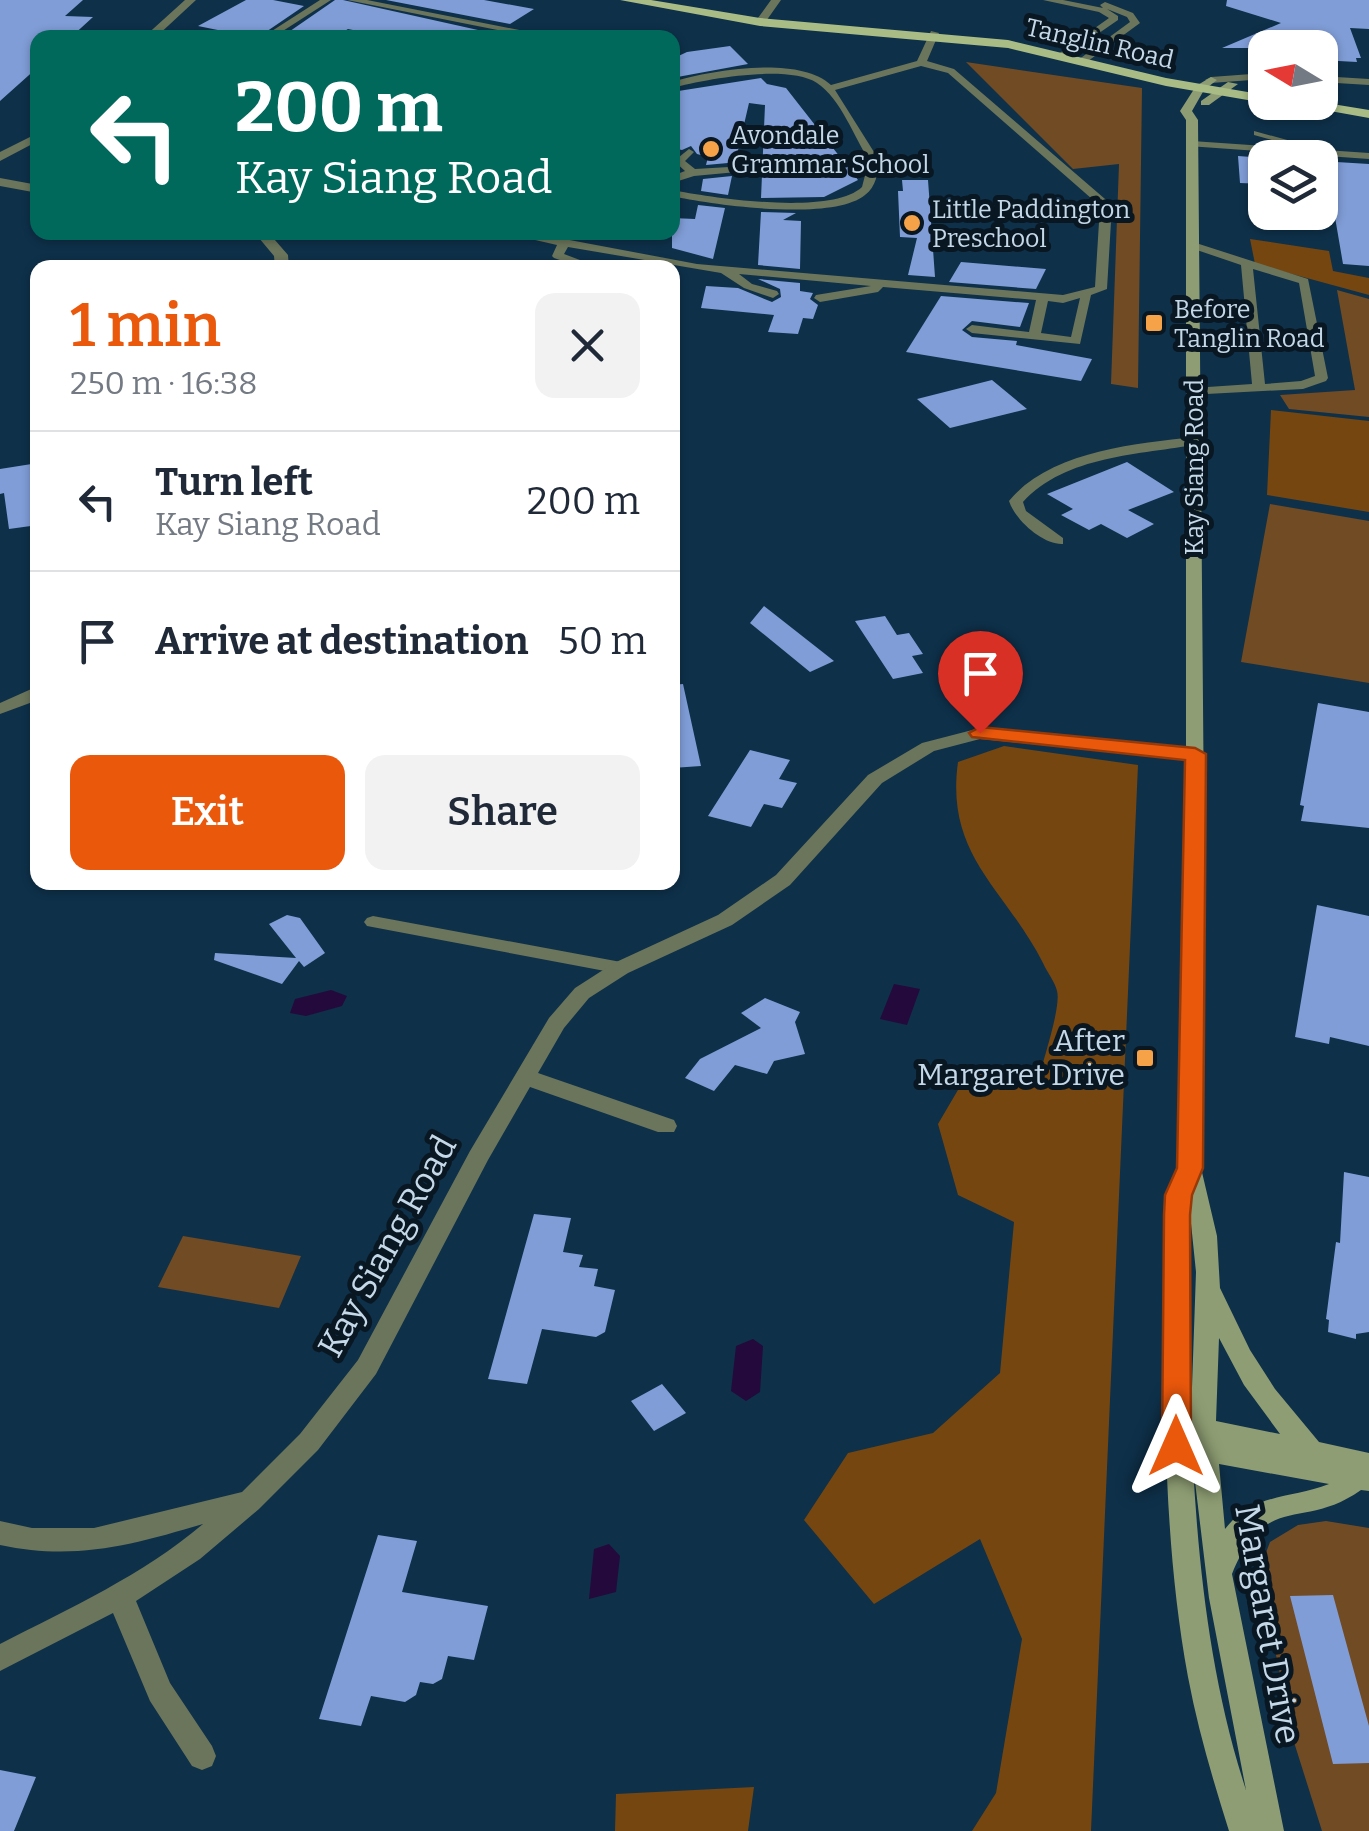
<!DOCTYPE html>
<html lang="en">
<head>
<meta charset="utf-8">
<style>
  :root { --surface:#fff; --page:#f2f2f3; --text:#1f2937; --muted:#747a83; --line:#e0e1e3; --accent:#ea580c }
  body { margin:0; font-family:Bitter,serif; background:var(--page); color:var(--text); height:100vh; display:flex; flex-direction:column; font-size:38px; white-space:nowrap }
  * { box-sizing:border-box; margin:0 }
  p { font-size:32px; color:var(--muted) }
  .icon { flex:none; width:55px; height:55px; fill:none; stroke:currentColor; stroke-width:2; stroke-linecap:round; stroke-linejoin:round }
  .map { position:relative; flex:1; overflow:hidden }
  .side { position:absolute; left:30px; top:260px; width:650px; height:630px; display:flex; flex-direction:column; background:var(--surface); border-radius:20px; box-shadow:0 2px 8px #0004 }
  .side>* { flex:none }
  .guide { position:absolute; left:30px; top:30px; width:650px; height:210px; border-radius:20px; box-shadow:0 2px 8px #0004; background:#00695c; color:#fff; overflow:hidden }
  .needle { width:65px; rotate:280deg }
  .tools { position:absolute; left:1248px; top:30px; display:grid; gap:20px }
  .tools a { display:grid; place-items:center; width:90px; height:90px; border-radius:20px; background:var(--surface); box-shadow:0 2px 8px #0004; font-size:50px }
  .pin { position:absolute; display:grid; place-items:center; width:85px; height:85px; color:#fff; margin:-102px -42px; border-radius:50% 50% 50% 0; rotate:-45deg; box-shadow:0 0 10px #0007 }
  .pin .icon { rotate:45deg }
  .me { position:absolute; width:110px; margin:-55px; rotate:0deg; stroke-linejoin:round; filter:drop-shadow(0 0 8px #0008) }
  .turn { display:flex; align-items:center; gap:35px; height:210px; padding:0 40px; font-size:45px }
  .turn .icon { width:130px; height:130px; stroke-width:2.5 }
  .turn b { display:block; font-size:70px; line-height:85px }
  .round { display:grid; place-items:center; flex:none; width:105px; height:105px; border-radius:20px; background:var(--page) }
  .summary { display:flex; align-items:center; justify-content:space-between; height:170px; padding:0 40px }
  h1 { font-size:60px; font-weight:600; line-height:75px; color:var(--accent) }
  .action { display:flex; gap:20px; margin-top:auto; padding:20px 40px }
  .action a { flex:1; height:115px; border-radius:20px; background:var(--accent); color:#fff; font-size:40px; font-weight:600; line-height:115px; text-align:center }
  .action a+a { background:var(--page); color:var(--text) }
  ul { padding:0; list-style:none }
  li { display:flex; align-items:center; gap:30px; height:140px; padding:0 40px; border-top:2px solid var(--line) }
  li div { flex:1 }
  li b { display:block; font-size:38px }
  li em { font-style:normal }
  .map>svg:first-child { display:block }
</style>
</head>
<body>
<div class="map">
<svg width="1369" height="1831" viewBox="0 0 1369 1831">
  <rect width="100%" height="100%" fill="#0e3049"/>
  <!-- green -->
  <path fill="#714b23" d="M966,62L1142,88L1138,388L1111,384L1119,164L1073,169Z
    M1337,290L1369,299V417L1289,409L1280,395L1355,390Z
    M1270,504L1369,521V683L1241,662Z
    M183,1236L301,1256L279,1308L158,1287Z
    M1326,1521L1369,1528V1831H1322L1293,1739L1259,1571L1270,1542L1298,1525Z"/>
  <!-- forest -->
  <path fill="#75460f" d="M1250,239L1329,251L1333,271L1369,278V295L1255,264Z
    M1271,410L1369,421V512L1267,495Z
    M1004,746L1138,765L1091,1831H972L996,1793L1022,1639L980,1539L874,1604L804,1520L848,1453L933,1433L1000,1373L1014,1222L958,1195L938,1124L972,1066L1042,1067C1046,1051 1061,1005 1057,991C1055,982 1047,972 1043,963C1005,888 945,856 958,762Z
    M754,1787L748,1831H615L616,1794Z"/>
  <!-- water -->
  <path fill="#24093c" d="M894,984L920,989L907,1025L880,1019Z
    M331,990L347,996L342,1006L306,1016L290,1013L295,999Z
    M753,1339L763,1346L760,1392L746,1401L731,1391L736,1346Z
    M609,1544L620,1556L616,1592L589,1599L594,1549Z"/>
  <!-- building -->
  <path fill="#809dd7" d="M0,0H83L65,16L93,17L70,38H38V67L0,101Z
    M246,0H273L304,6L257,38L198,26Z
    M335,0H343L496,34L491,38H392L348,29L333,38H280Z
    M386,0H484L534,9L510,24Z
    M1227,0H1369V29L1350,28L1361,58H1356L1357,62L1320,60V48H1222L1281,23L1226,6Z
    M730,46L748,64L672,78V59L687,52Z
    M761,78L767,84L786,88L858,180L824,197L761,198L765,105L749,103L736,159L728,163L706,165L708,157L697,154L691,146L682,150L672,148V92Z
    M1238,156L1265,158V184L1240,183Z
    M1320,161L1369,164V266L1343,264L1330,188H1320Z
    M732,176L728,195L701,191L703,179Z
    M902,180H928L935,277L908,275L917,238L900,237L898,191H903Z
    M698,205L725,208L713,259L672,248V218L695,219Z
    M761,212L796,213L783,220L801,221L800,269L758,265Z
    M961,262L1046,269L1036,289L949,282Z
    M758,279L800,283V291L813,293L810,299L818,305L813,319L803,318L798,334L768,332L774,315L701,308L706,286L738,288L772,302L781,297L780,289Z
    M941,296L1029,303L1020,327L972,321L962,330L972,337L1017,341L1016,345L1092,359L1081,381L906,352Z
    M992,380L1027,409L950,428L917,399Z
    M1127,462L1174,492L1128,510L1154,524L1127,538L1101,524L1089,530L1061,515L1073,509L1047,494Z
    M38,463V525L9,529L4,493L0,494V469Z
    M764,606L834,661L810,672L750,623Z
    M885,616L897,635L909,633L923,654L912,656L923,673L893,679L855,621Z
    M683,684L701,766L672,768V685Z
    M1318,703L1369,712V828L1301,821L1304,806L1300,805Z
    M750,750L790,760L779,779L797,783L782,808L764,804L751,827L708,816Z
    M1317,905L1369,916V1046L1330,1037L1329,1044L1295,1037Z
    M287,915L300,918L325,953L304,967L299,961L282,984L214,960L215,953L296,958L269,924Z
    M765,998L800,1012L795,1022L805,1054L774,1061L767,1074L735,1065L714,1091L685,1078L700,1059L761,1028L741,1013Z
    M1344,1172L1369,1177V1332L1356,1334V1339L1328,1332L1329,1320L1326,1319L1336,1242L1340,1243Z
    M534,1214L571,1218L563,1252L583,1255L579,1267L598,1269L594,1286L615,1290L605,1332L596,1337L542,1329L527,1384L488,1379Z
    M662,1384L686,1413L654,1431L631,1401Z
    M378,1535L417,1541L402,1592L488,1606L474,1660L448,1656L442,1679L433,1684L420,1682L416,1695L405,1702L371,1696L361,1726L319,1719Z
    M1333,1595L1369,1726V1763L1333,1764L1290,1596Z
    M0,1770L36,1777L14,1831H0Z"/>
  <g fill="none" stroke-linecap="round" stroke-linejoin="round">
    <!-- lane -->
    <path fill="#6b755b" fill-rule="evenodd" d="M320,0H331L272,38H261Z
      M347,0H367L560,38H538Z
      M1043,0H1063L1103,8L1100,5L1105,2L1133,13L1140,23L1084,64H1078V60L1130,22L1127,17L1107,9L1118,16V20L1060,60L1055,57L1057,55L1109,18L1099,12Z
      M931,31L939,33L927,61L954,69L1112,205L1107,289L1091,295L1080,344L972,333L966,329L972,325L1029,332L1036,300L883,287L878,292L820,302L814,298L816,295L871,286L739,274L752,284L777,291L779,294L773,298L744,288L721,273L568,247L564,254L601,268H583L554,258L552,256L557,245L505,233L527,232L697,264L1063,295L1095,287L1100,206L948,73L921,66L835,90L879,160C878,173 876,187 865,195C832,222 713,205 672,196V190C713,198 831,216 862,187L869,160C854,137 841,99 817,83C788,64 705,79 672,88V82C711,70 799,55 831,85L917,61ZM1080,298L1071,337L1041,333L1048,301L1063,303Z
      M1254,131L1302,144L1297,147L1254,135Z
      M1192,141L1369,153V159L1188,146V142Z
      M689,149L694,152L685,161L695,169L729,167L736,162L741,165L737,172L694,176L672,183V176L685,171L674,161Z
      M1188,243H1196L1308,279L1328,378L1326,381L1303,389L1188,395L1187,392L1193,388L1252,384L1241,265L1188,247ZM1253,269L1299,283L1315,376L1301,381L1265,384Z
      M1194,437L1199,438V444C1140,455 1066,455 1023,502L1026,511L1063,538V544C1043,545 1015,520 1009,501C1050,451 1134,444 1194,437Z
      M373,916L621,962L630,968L621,974L367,926L364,922L367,918Z"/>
    <!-- street -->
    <path fill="#6b755b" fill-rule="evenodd" d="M185,0H196L155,38H143Z
      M771,0H781L764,24H756L755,22Z
      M1265,73V79L1211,83L1205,80L1211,77Z
      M1320,76L1369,79V85L1320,82Z
      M38,133V141L0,161V152Z
      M0,178L38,185V193L0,186Z
      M254,232H268L288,255L289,268H275L274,256Z
      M38,686V700L0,714V703Z
      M980,728L1195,748L1204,754L1195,760L980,739L934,751L882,783L790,885L732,925L628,973L589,998L564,1028L538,1073L674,1120L677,1126L674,1132H658L530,1087L488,1160L376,1374L318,1450L259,1509L200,1559L136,1601L170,1683L212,1746L216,1756L212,1766L202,1770L192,1766L150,1701L113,1613L0,1671V1644C70,1608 143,1575 203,1524C132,1545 75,1561 0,1545V1521L32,1528H94L242,1492L300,1434L358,1360L470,1151L549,1018L575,988L614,963L718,915L776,875L868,775L922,743Z"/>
    <!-- secondary -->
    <path fill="#8e9d73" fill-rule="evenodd" d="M1211,77L1217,80L1204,90L1192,111L1198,120L1204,819L1201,1168L1217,1236L1220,1288L1250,1350L1275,1389L1319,1442L1369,1453V1491L1361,1490C1302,1532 1266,1490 1232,1574L1284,1831H1229C1213,1780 1198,1730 1188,1677C1160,1525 1165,1369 1165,1215L1167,1195L1179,1168L1186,819V120L1180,111L1196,86ZM1189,1204L1196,1272L1191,1416ZM1219,1338L1244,1385L1280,1434L1216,1421ZM1219,1464L1329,1484C1290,1499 1253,1493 1225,1529ZM1193,1465L1209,1598L1246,1790C1212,1685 1199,1576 1193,1465Z
      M1228,82L1238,84L1209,105H1201V101Z"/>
    <!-- primary -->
    <path fill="#a9bc85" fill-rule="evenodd" d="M620,0H651L760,18L1008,40L1166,78L1265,95V102H1268L1265,103L1166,86L1008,48L760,26Z
      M1280,102H1320L1369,110V118Z"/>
  </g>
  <!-- route -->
  <path fill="#ea580c" stroke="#983908" stroke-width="2.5" d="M980,727L1195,748L1206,754L1203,1168L1192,1195L1190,1215L1191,1446L1187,1455L1176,1459L1166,1455L1162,1446L1164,1215L1165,1195L1177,1168L1185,760L972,737L969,733Z"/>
  <!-- markers -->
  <g fill="#f6a248" stroke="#091722" stroke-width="4">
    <circle cx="711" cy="149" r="10"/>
    <circle cx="912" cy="223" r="10"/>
    <rect x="1144" y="313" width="20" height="20" rx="5"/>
    <rect x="1135" y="1048" width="20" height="20" rx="5"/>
  </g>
  <g text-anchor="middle" stroke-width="10" stroke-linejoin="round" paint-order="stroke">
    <!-- far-street labels -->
    <g font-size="25" fill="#c5d8e7" stroke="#091722">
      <text transform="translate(1100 43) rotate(13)" y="9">Tanglin Road</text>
      <text transform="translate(1194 467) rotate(-90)" y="9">Kay Siang Road</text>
    </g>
    <!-- far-poi labels -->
    <g font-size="25" fill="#c5d8e7" stroke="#091722" text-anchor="start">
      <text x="731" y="144">Avondale<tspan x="731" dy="29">Grammar School</tspan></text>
      <text x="932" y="218">Little Paddington<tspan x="932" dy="29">Preschool</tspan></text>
      <text x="1174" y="318">Before<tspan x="1174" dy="29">Tanglin Road</tspan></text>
    </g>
    <!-- poi labels -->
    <g font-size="30" fill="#c5d8e7" stroke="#091722" text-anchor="end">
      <text x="1125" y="1051">After<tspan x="1125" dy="34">Margaret Drive</tspan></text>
    </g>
    <!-- near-street labels -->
    <g font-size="35" fill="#c5d8e7" stroke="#091722">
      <text transform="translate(387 1246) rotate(-61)" y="12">Kay Siang Road</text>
      <text transform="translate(1268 1624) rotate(80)" y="12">Margaret Drive</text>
    </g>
  </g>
</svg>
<div class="tools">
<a><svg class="needle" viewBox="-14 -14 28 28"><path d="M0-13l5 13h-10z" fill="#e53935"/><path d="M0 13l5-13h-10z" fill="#747a83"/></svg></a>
<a><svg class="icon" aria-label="layers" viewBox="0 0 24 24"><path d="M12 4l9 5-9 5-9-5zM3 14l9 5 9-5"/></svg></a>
</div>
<div class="pin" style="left:980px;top:733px;background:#d93025"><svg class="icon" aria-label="arrive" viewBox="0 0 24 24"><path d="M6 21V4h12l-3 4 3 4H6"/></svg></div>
<svg class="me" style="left:1176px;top:1446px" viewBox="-20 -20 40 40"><path d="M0-17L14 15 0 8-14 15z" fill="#ea580c" stroke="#fff" stroke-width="4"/></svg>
<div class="guide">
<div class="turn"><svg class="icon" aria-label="left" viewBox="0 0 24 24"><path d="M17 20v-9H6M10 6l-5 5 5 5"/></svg><div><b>200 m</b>Kay Siang Road</div></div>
</div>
<section class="side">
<div class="summary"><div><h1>1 min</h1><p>250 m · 16:38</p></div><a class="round"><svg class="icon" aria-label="close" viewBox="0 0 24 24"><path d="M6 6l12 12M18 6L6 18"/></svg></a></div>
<ul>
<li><svg class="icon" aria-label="left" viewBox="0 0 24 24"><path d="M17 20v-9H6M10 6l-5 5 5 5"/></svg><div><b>Turn left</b><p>Kay Siang Road</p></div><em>200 m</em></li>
<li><svg class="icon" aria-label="arrive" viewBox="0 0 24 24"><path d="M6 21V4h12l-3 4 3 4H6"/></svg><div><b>Arrive at destination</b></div><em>50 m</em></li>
</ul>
<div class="action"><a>Exit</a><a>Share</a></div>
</section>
</div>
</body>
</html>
